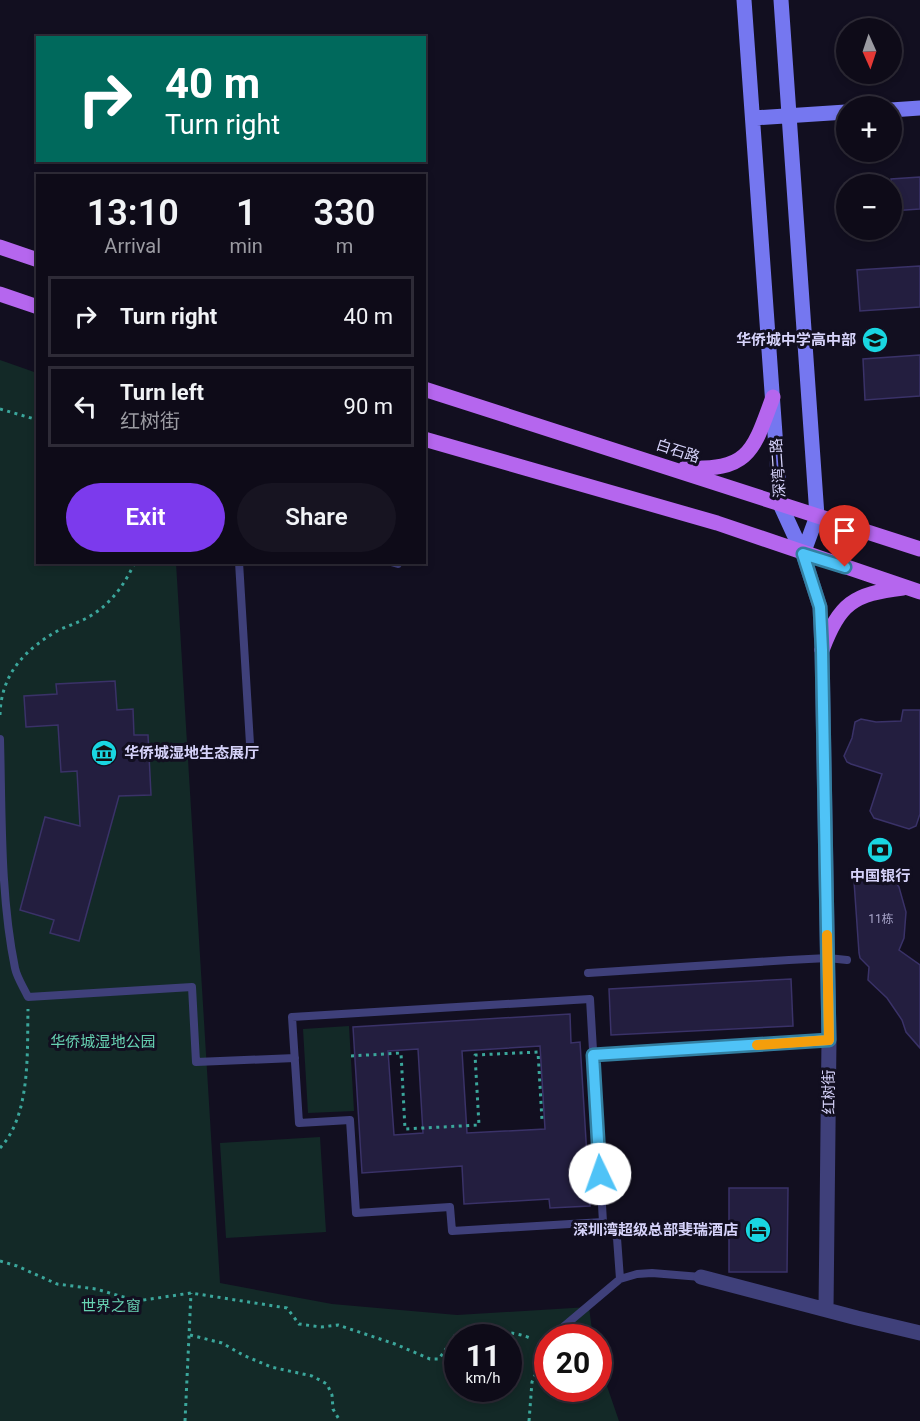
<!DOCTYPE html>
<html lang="en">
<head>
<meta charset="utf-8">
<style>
  :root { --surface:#0e0b18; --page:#171421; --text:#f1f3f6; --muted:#9b9ba2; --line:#2e2b37; --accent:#7c3aed }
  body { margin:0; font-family:Roboto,"Noto Sans SC",sans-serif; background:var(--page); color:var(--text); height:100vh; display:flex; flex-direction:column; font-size:22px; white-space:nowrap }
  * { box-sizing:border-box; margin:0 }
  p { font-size:20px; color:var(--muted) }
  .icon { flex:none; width:33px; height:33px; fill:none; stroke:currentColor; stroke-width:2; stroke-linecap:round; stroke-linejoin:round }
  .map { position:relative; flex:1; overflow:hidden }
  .sheet { position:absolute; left:36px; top:174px; width:390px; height:390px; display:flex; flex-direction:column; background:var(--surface); border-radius:0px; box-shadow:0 3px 9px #0003,0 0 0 2px var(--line) }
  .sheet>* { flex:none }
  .banner { position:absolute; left:36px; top:36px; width:390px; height:126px; border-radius:0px; box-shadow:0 3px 9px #0003,0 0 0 2px var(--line); background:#00695c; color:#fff; overflow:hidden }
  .needle { width:39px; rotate:177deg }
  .buttons { position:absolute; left:836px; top:18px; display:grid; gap:12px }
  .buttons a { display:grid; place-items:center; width:66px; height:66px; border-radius:50%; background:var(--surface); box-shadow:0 3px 9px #0003,0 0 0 2px var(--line); font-size:30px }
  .speed { position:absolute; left:444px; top:1324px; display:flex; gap:12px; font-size:30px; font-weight:700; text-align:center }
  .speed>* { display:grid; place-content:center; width:78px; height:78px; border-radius:50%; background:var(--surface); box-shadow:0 3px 9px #0003,0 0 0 2px var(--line); line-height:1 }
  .speed small { font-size:15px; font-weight:400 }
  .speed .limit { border:9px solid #d22; background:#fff; color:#111 }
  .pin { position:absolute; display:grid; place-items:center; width:51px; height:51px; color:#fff; margin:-62px -26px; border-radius:50% 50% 50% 0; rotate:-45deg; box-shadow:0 0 6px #0007 }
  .pin .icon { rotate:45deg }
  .me { position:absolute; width:66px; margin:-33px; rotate:357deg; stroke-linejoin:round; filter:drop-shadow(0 0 4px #0008) }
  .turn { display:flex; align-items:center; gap:21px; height:126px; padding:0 30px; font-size:27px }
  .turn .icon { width:78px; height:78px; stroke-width:2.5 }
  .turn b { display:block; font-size:42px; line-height:51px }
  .eta { display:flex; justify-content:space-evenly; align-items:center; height:102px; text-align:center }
  .eta b { font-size:36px; font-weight:600; line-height:42px }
  .primary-button { display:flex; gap:12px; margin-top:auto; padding:12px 30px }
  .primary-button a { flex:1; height:69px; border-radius:36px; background:var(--accent); color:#fff; font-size:24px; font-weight:600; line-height:69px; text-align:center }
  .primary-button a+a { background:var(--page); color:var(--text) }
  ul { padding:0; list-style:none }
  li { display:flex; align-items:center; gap:18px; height:81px; margin:0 12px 9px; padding:0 18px; border:3px solid var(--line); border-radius:0px }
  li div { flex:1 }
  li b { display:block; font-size:22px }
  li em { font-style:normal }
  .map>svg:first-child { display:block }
</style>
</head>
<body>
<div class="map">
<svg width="920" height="1421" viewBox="0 0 920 1421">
  <rect width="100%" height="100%" fill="#120f20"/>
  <!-- green -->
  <path fill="#132927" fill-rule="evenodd" d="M0,360L37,373L38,562L176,563L220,1283L332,1304L457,1315L589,1307L593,1338H548V1389H598L599,1363L619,1421H0ZM458,1338H508V1389H458Z
    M349,1026L354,1111L308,1113L303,1029Z
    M320,1137L326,1232L226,1238L220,1143Z"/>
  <!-- building -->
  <path fill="#231e3f" stroke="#3a3268" stroke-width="1.5" fill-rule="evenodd" d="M920,177V209L891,211V179Z
    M920,266V307L860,311L857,270Z
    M920,355V396L865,400L863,359Z
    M115,681L117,710L133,709L134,735H148L151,795L119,796L79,941L50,933L54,920L20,910L45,817L80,826L77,771L61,772L58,725L26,727L24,696L57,694L56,684Z
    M903,710H920V814L916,826L909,829L874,818L870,811L882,774L851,764L847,762L844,756L852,738L855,722L861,719L876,722L901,721Z
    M886,873L892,877L899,887L906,912L904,938L899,950L920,965V1048L906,1032L902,1020L887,998L868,980L869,967L860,958L859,953L854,881L861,875Z
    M791,979L793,1026L611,1035L609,989Z
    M570,1014L571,1043L580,1042L590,1206L550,1208L549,1199L464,1204L462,1166L362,1173L353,1027ZM540,1046L545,1129L467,1133L462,1051ZM418,1049L423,1133L394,1135L388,1051Z
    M729,1188H788L787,1272H729Z"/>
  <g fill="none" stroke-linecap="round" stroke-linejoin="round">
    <!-- path -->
    <path stroke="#3ba69b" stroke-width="3" stroke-dasharray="3 4.5" stroke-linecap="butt" d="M0,409L38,420
      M0,715C1,673 26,648 61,629C73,624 85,620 95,613C113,601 126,582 135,562
      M351,1056L401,1053L405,1129L479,1125L475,1055L538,1052L542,1120
      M0,1148C31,1115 27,1052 28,1009
      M0,1261L17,1266L57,1284L96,1289L137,1301L191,1293L287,1308L299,1324L321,1327L338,1325L395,1344L430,1359H439L456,1334C476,1329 514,1330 532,1339
      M190,1335L222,1343L243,1355L271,1367L312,1376L327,1384L332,1395L333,1409L340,1421
      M185,1421L191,1293
      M529,1421L532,1382L538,1369L540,1356"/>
    <!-- lane -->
    <path stroke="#3f407a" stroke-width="8" d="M239,562L250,744
      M391,562L398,564L399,562
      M0,739C2,813 0,895 15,968C17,978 24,988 28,997L192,987L196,1062L295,1058
      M588,973L789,960L828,958L847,960
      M590,999L603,1222L452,1231L450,1207L356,1213L350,1120L299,1123L292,1017Z
      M593,1055L829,1040
      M603,1222L617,1238L620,1279
      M550,1338L620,1279L637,1274L652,1273L701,1277
      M541,1345L548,1340"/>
    <!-- street -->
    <path stroke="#3f407a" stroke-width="15" d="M803,554L820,607L822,650L829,1040L826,1309
      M701,1277L857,1318L920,1333"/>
    <!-- secondary -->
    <path stroke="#7577f0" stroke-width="15" d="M744,0L780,504L803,554
      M781,0L817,516L803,554
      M891,110L920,108
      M753,118L846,112"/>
    <!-- primary -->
    <path stroke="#b566ee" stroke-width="15" d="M0,247L38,260
      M0,294L38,307
      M424,389L920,549
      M424,439L717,523L920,592
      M685,468C749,471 753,452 773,397
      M822,650C840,603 853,594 903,588"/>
  </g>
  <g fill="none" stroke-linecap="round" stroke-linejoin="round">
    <!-- route casing -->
    <g stroke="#337fa1" stroke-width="15">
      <path id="route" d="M600,1174L593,1055L829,1040L822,650L820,607L803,554L845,567"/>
    </g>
    <!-- route -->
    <use href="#route" stroke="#4fc3f7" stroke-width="10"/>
    <!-- slow -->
    <path stroke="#f59e0b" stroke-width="10" d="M757,1045L829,1040L827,935"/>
  </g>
  <!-- icons -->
  <defs>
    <g id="school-disc" transform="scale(1.35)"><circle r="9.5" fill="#19d6e1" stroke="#120f20"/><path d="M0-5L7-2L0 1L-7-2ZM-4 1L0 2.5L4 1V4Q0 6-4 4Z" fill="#111"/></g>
    <g id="museum-disc" transform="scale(1.35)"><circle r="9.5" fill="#19d6e1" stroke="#120f20"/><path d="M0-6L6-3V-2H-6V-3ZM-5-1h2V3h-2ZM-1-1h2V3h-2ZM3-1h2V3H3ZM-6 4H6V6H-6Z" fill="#111"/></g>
    <g id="bank-disc" transform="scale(1.35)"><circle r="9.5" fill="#19d6e1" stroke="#120f20"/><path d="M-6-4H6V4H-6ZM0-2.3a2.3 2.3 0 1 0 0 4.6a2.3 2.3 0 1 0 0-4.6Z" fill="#111"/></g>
    <g id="hotel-disc" transform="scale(1.35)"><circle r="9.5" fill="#19d6e1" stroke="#120f20"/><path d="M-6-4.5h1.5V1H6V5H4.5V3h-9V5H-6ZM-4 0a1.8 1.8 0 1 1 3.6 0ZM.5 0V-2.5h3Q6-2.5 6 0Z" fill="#111"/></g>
  </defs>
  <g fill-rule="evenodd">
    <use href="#school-disc" x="875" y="340"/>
    <use href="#museum-disc" x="104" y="753"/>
    <use href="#bank-disc" x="880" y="850"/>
    <use href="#hotel-disc" x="758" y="1230"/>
  </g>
  <g text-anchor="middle" stroke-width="6" stroke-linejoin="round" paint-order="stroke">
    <!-- number labels -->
    <g font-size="12" fill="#a9a6cb">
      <text x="881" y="923">11栋</text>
    </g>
    <!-- poi labels -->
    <g font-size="15" font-weight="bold" fill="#d6d3fa" stroke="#120f20" text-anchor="end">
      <text x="856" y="345">华侨城中学高中部</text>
      <text x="124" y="758" text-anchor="start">华侨城湿地生态展厅</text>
      <text x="880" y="881" text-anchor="middle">中国银行</text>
      <text x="738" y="1235">深圳湾超级总部斐瑞酒店</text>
    </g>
    <!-- street labels -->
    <g font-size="15" fill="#d6d3fa" stroke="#120f20">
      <text transform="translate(678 451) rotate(18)" y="5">白石路</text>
      <text transform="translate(778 468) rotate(-94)" y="5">深湾二路</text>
      <text transform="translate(829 1092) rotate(-90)" y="5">红树街</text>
    </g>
    <!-- park labels -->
    <g font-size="15" fill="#67d2b2" stroke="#120f20">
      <text x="103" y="1047">华侨城湿地公园</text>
      <text x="111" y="1311">世界之窗</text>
    </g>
  </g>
</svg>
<div class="buttons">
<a><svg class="needle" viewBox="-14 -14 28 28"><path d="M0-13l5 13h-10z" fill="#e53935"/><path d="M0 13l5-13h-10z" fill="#9b9ba2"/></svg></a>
<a>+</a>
<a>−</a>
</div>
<div class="speed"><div>11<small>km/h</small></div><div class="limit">20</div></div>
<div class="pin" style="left:845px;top:567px;background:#d93025"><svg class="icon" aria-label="arrive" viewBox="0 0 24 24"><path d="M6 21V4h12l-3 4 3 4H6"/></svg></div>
<svg class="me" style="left:600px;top:1174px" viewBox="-20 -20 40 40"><circle r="19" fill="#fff"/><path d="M0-13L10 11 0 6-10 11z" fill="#4fc3f7"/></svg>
<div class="banner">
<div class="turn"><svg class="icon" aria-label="right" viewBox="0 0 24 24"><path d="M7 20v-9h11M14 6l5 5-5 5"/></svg><div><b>40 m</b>Turn right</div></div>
</div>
<section class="sheet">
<div class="eta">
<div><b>13:10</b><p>Arrival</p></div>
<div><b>1</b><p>min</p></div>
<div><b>330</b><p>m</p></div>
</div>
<ul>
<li><svg class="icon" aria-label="right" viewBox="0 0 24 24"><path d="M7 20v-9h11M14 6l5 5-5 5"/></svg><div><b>Turn right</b></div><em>40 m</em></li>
<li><svg class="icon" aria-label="left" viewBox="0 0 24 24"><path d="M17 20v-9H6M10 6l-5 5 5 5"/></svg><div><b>Turn left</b><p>红树街</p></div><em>90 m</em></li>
</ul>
<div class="primary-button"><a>Exit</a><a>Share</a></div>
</section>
</div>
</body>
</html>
